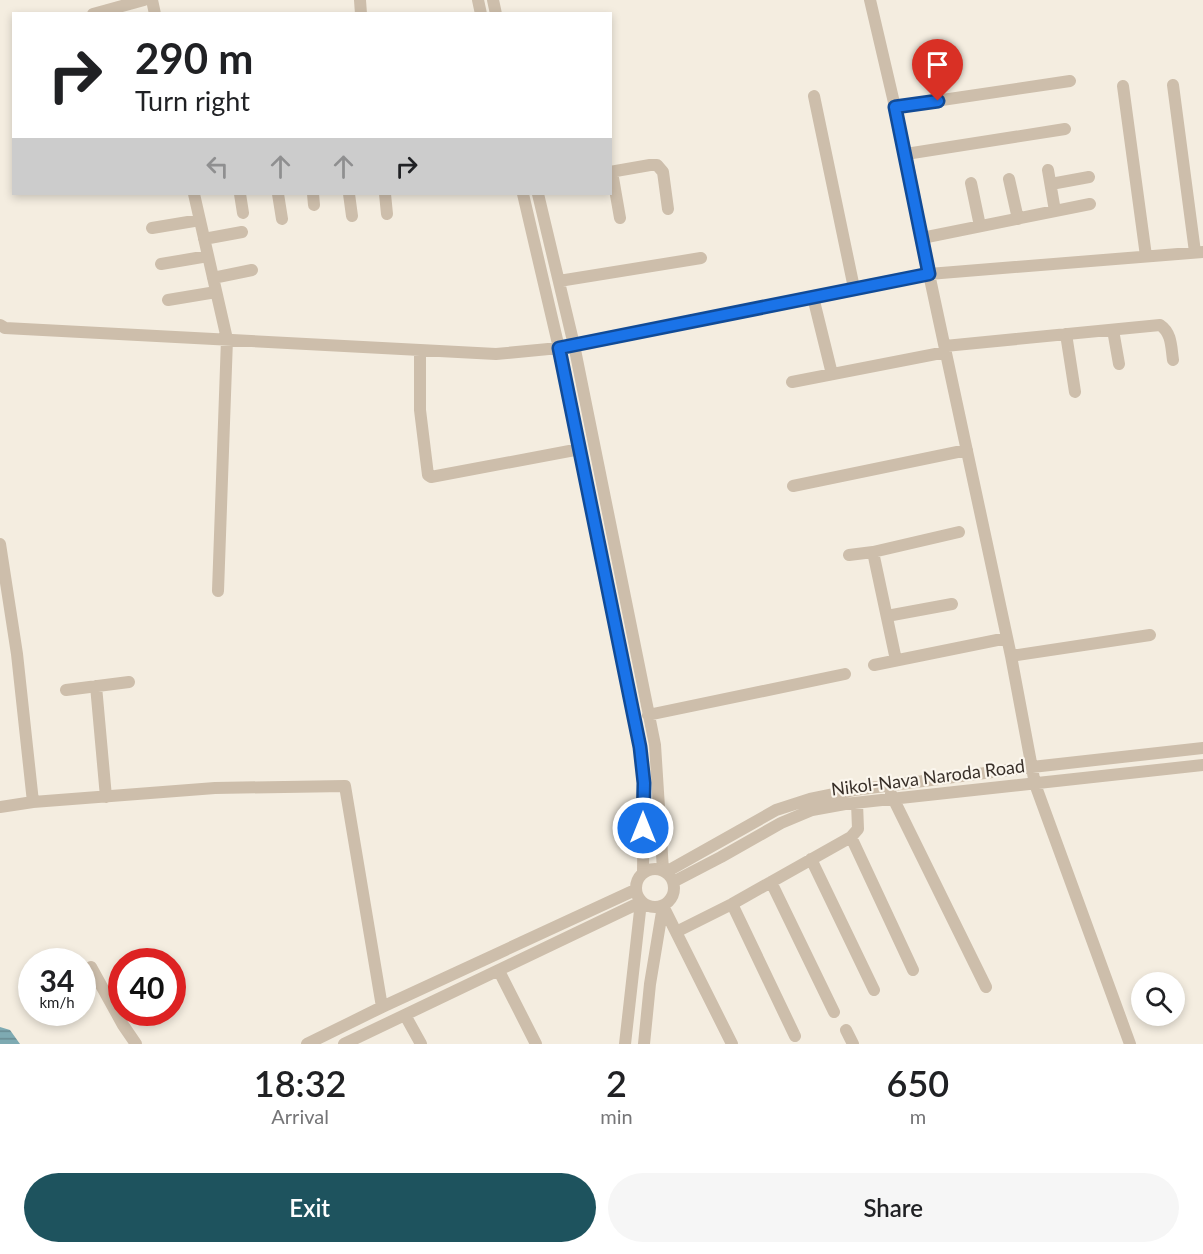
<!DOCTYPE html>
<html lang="en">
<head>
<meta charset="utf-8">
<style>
  :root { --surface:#fff; --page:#f6f6f6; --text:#202124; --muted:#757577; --accent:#1e535e }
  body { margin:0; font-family:Lato,sans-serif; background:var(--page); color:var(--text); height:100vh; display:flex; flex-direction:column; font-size:22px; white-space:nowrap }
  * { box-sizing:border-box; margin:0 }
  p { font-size:20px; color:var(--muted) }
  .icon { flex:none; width:33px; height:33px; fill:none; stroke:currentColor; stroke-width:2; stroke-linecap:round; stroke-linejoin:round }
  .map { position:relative; height:1044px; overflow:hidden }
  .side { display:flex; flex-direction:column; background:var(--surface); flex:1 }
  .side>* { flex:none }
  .top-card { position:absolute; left:12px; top:12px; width:600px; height:183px; border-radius:0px; box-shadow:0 3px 9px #0003; background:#fff; color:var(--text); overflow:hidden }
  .controls { position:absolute; left:1131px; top:972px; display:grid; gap:12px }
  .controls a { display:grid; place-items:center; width:54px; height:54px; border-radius:50%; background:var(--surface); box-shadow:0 3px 9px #0003; font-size:30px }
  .speed { position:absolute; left:18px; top:948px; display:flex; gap:12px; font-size:30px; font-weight:700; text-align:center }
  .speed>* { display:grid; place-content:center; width:78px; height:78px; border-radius:50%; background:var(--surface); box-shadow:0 3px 9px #0003; line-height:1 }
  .speed small { font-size:15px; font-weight:400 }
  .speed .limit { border:9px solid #d22; background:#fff; color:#111 }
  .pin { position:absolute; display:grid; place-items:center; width:51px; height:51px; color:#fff; margin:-62px -26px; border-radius:50% 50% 50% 0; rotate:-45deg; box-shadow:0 0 6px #0007 }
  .pin .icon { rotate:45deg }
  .me { position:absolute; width:66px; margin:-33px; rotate:0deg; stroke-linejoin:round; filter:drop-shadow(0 0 4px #0008) }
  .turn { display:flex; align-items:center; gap:21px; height:126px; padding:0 24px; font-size:27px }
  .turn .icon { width:78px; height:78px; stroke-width:2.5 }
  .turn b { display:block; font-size:42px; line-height:51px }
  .lanes { display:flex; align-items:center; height:57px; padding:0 24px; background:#0003; justify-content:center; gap:30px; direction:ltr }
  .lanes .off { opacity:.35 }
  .eta { display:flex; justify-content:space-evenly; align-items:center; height:102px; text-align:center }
  .eta b { font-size:36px; font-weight:600; line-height:42px }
  .button { display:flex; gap:12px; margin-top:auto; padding:12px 24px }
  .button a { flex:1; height:69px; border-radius:36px; background:var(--accent); color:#fff; font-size:24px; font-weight:600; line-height:69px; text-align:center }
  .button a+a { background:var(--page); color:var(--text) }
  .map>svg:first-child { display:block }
</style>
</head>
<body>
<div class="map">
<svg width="1203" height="1044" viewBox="0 0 1203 1044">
  <defs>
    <pattern id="water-rules" width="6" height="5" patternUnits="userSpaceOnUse" patternTransform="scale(1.5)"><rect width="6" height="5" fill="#7eaab2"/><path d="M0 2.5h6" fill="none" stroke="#688b91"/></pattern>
  </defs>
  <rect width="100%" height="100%" fill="#f4ede0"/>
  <!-- water -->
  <path fill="url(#water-rules)" d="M0,1027L10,1030L20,1044H0Z"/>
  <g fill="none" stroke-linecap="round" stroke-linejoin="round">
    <!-- minor -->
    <path stroke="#cdbeab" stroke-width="12" d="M152,0L155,14
      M360,0L361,14
      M478,0L481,14
      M493,0L496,14
      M870,0L906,154L929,274L1011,656L1035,784L1130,1044
      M93,14L144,0
      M1173,85L1195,252
      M1123,86L1146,256
      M814,96L854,288
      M895,107L1070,81
      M906,154L1065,129
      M1048,170L1055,211
      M610,172L650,165H657L663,172L668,209
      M612,172L620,218
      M1009,179L1018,219
      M971,183L980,226
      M1051,184L1089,177
      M194,194L227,339L218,591
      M240,194L243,213
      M278,194L282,219
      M313,194L314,205
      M349,194L352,216
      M385,194L387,214
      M523,194L559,348L640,747L644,783L643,872
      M538,194L574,345L655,745L663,870
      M152,228L200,220
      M922,238L1090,204
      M204,239L242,232
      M161,264L208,256
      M213,278L252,270
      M559,281L701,258
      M813,297L832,374
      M168,300L216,292
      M0,325L5,328L496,354L559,348L929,274L1203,252
      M1113,330L1119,364
      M1066,334L1075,392
      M945,346L1160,325C1172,333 1171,347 1173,360
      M420,350V410L428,475L431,477L580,449
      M792,382L946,352
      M793,486L967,450
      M0,544L17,654L33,802L0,807
      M873,552L959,532
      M849,555L873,552L896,660
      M887,616L952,604
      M1011,656L1150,635
      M874,665L1007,638
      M96,686L106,797
      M66,690L129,682
      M648,715L845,674
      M891,794L986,987
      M33,802L215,788L345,786L382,1007
      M851,837L858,829L857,803
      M811,859L874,990
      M636 888a19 19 0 1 1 38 0a19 19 0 1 1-38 0Z
      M666,872L776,810L810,799L854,790L1032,767L1203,748
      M673,882L721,857L781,823L812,810L845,804L1203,765
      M771,882L834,1012
      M732,904L795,1036
      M663,906L732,1044
      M676,932L732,904L851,837L913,970
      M91,967L123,1025L136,1044
      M499,971L536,1044
      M405,1015L421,1044
      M846,1030L853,1044
      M307,1044L382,1007L635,890
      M344,1044L641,902
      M625,1044L641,902
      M644,1044L650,984L663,906"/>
  </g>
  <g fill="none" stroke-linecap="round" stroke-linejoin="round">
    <!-- route casing -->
    <g stroke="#114b97" stroke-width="15">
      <path id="route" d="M643,828L644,783L640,747L559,348L929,274L895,107L938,101"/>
    </g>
    <!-- route -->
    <use href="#route" stroke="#1a73e8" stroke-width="10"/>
  </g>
  <g text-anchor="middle" stroke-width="4.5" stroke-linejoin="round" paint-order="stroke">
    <!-- street labels -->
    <g font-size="18" fill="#3a312a" stroke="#fbf6ed">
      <text transform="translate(928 778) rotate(-7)" y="6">Nikol-Nava Naroda Road</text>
    </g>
  </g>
</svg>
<div class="controls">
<a><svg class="icon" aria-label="search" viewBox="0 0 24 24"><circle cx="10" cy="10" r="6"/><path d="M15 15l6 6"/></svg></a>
</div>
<div class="speed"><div>34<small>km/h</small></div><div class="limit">40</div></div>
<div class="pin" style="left:938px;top:101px;background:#d93025"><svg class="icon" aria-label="arrive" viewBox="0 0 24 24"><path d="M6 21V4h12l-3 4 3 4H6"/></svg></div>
<svg class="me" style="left:643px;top:828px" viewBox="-20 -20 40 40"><circle r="17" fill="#1a73e8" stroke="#fff" stroke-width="3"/><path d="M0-11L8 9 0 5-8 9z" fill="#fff"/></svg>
<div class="top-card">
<div class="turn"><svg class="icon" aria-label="right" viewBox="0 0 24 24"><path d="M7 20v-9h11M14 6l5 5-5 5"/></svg><div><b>290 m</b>Turn right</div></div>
<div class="lanes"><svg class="icon off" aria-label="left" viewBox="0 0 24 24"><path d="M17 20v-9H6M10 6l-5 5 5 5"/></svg><svg class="icon off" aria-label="ahead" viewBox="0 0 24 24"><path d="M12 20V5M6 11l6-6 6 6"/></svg><svg class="icon off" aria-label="ahead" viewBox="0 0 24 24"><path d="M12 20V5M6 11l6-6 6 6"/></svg><svg class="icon" aria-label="right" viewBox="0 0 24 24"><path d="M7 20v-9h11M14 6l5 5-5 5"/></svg></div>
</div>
</div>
<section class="side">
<div class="eta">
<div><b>18:32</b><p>Arrival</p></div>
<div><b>2</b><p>min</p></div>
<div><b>650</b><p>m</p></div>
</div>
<div class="button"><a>Exit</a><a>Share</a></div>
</section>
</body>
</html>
